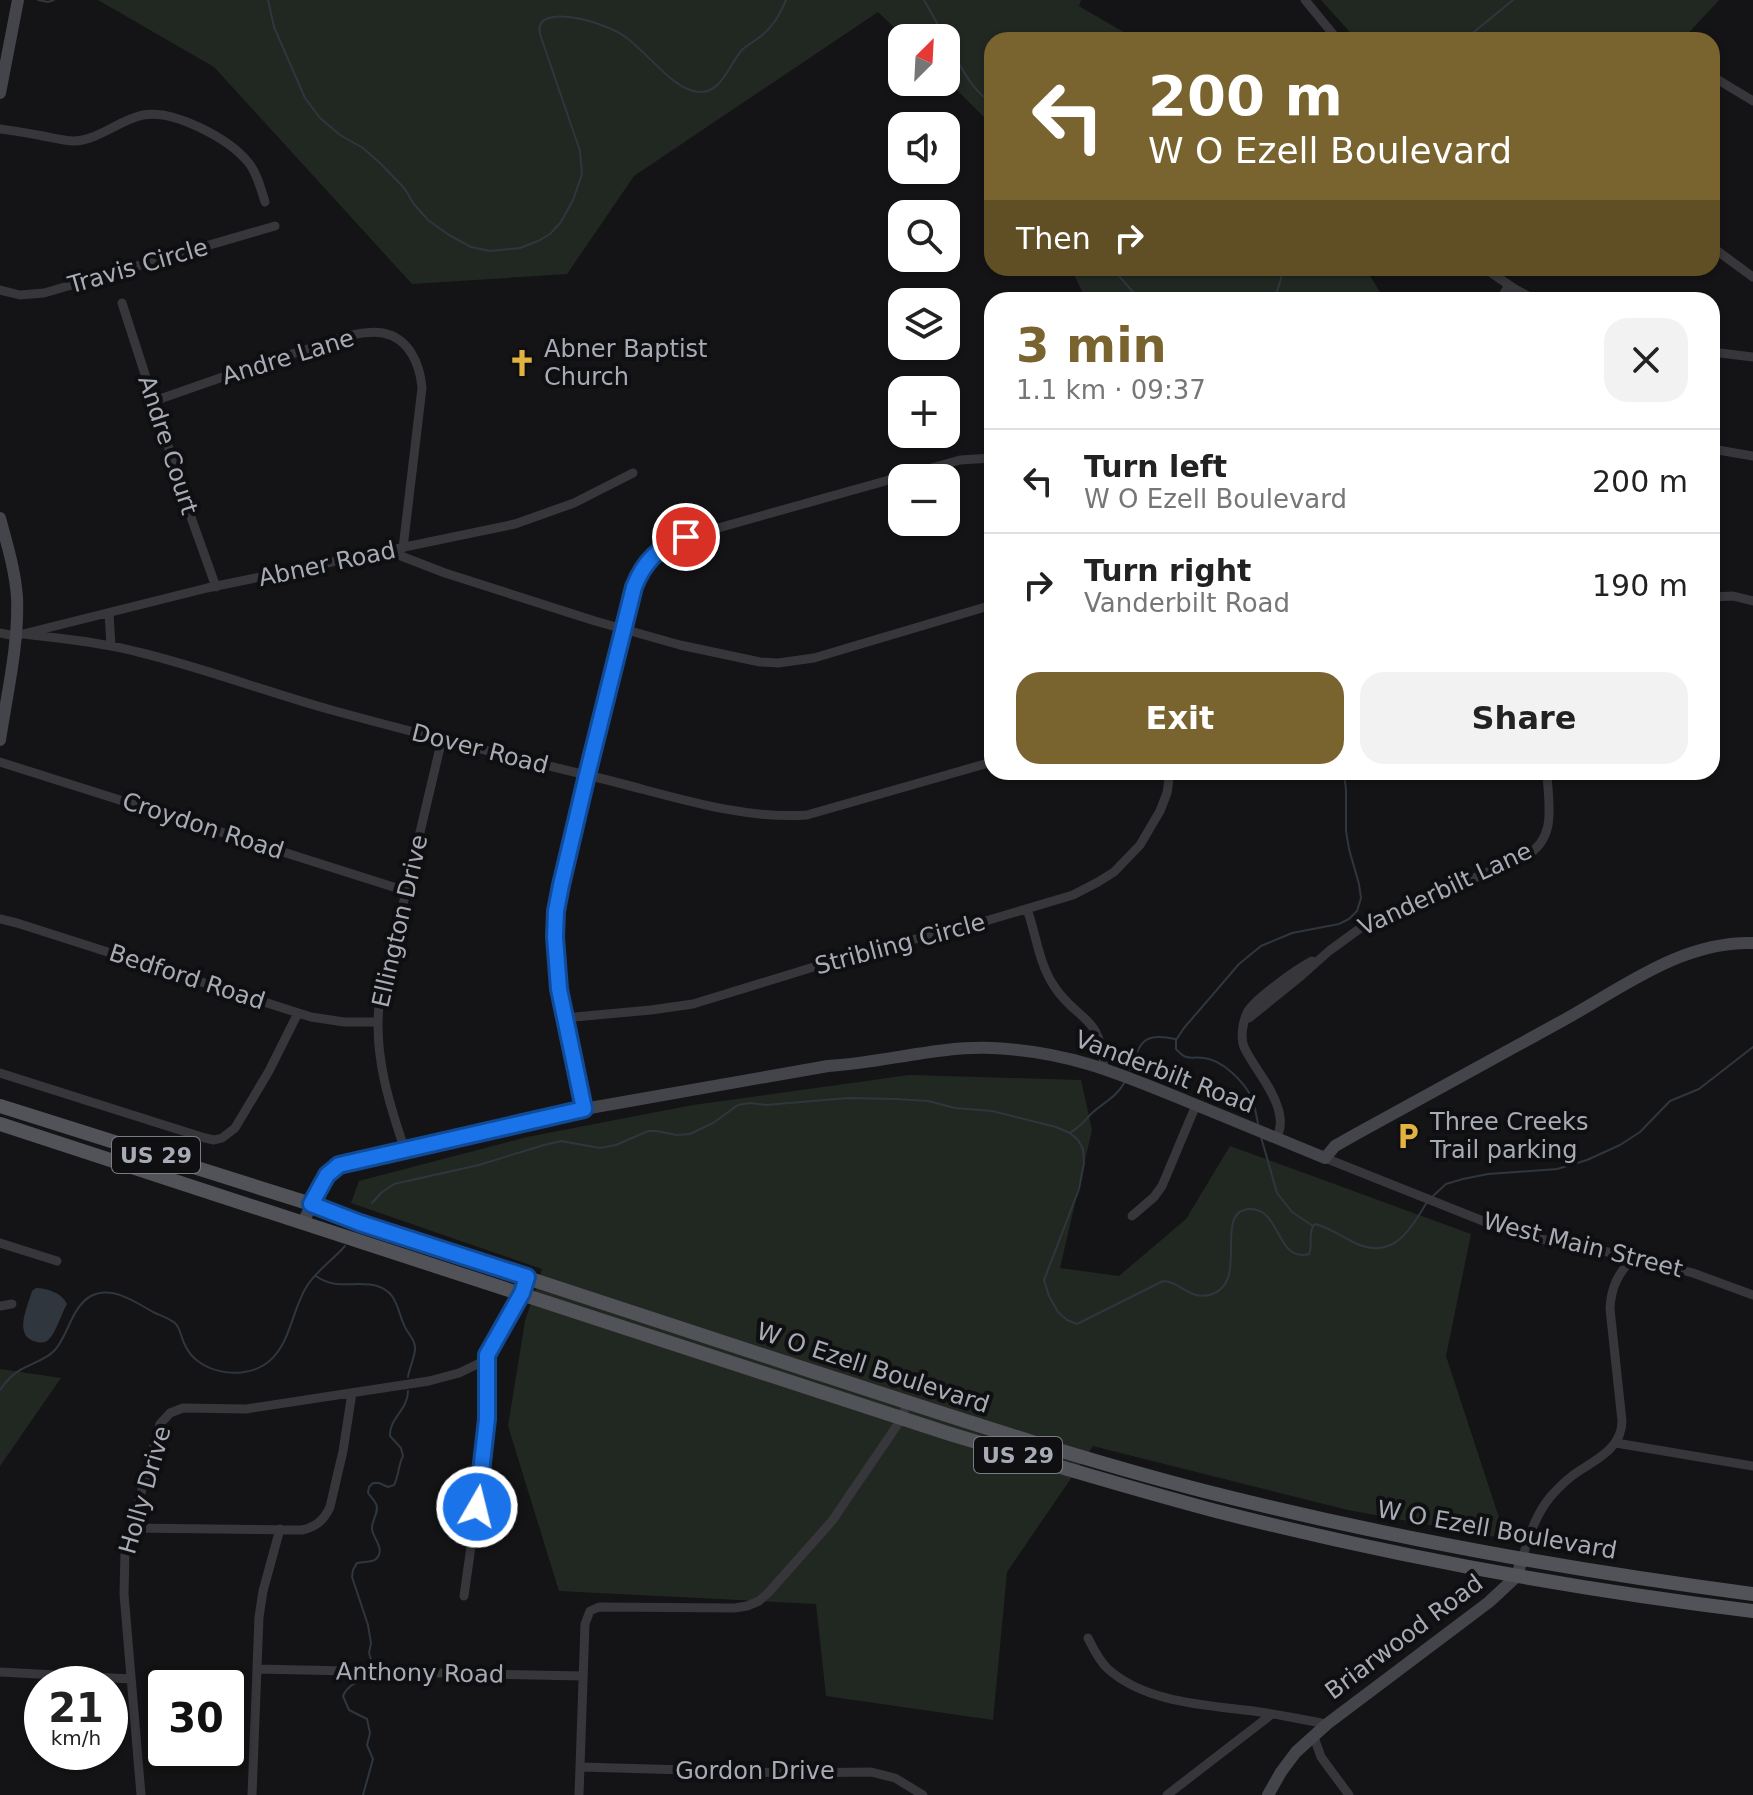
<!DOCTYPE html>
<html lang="en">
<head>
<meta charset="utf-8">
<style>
  :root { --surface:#fff; --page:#f2f2f2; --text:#222; --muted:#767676; --line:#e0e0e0; --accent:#79632f }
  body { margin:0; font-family:"DejaVu Sans",sans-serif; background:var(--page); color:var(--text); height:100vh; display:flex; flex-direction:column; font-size:30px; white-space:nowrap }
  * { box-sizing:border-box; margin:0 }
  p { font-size:26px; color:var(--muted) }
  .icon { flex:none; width:44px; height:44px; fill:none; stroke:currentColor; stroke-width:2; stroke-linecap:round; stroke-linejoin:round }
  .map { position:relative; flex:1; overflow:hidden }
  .drawer { position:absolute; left:984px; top:292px; width:736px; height:488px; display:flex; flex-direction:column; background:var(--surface); border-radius:24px; box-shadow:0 2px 6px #0004 }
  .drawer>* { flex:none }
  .top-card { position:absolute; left:984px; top:32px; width:736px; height:244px; border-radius:24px; box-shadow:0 2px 6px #0004; background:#79632f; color:#fff; overflow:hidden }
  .needle { width:52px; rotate:24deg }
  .controls { position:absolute; left:888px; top:24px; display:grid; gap:16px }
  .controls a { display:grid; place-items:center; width:72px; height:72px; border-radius:16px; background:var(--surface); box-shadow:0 2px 6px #0004; font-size:40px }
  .speed { position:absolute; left:24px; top:1666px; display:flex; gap:16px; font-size:40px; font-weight:700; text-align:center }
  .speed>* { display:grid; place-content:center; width:104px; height:104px; border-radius:50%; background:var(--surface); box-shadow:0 2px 6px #0004; line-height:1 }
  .speed small { font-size:20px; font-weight:400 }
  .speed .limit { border:4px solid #111; border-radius:12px; background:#fff; color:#111 }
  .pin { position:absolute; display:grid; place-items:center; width:68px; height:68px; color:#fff; margin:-34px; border:4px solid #fff; border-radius:50%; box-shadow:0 2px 8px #0007 }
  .me { position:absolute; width:88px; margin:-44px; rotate:8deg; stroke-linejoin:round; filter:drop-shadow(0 0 6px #0008) }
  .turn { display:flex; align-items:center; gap:28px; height:168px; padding:0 32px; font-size:36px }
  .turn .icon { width:104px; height:104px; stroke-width:2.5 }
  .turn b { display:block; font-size:56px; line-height:68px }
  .then { display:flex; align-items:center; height:76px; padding:0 32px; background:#0003; gap:16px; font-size:30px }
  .round { display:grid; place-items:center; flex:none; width:84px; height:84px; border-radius:24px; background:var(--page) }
  .head { display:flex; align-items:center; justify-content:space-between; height:136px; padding:0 32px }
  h1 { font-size:48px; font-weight:800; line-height:60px; color:var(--accent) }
  .action { display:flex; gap:16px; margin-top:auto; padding:16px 32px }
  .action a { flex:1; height:92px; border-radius:24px; background:var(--accent); color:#fff; font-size:32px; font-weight:800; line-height:92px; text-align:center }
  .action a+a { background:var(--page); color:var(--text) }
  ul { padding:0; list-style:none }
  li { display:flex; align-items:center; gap:24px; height:104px; padding:0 32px; border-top:2px solid var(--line) }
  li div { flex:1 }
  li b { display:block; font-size:30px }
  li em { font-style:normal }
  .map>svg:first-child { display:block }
</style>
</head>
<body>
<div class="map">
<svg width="1753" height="1795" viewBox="0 0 1753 1795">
  <rect width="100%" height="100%" fill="#141416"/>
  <!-- green -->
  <path fill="#212822" d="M98,0H1081L1079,6L1137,40H992V125L946,79V38H905L878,12L634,176L567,274L412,284L214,67Z
    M1321,0H1719L1682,40H1357Z
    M1071,268H1368L1367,271L1385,300H1086Z
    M909,1075L1081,1080L1092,1130L1060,1268L1119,1276L1186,1219L1230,1146L1471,1234L1446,1356L1506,1539L1348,1510L1093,1446L1007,1572L993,1720L826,1696L816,1604L559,1591L508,1426L525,1321L542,1269L351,1203L359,1181L527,1137L693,1105Z
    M0,1369L61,1378L0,1466Z"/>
  <!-- water -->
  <path fill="#2f363e" d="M36,1288C47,1288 62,1293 67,1304C62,1312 56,1333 49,1339C46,1343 41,1343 37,1342C12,1337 28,1306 32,1291Z"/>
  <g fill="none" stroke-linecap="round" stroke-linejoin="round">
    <!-- stream -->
    <path stroke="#2f363e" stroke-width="2" d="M38,0L48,2L54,0
      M268,0L274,27L305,98L320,118L340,135L363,148L380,163L405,189L413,203L428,220L449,235L471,247L490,251L520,248L538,241L550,234L561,222L573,200L582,174L580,151L541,37C528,0 605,21 627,38C642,50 654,64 668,76C676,83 689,92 701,92C722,92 730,63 742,50C747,45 752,43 757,39C772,29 779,16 786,0
      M924,0L945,37
      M946,39C956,58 972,93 992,102
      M1464,40L1513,0
      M1112,268L1140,300
      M1273,300L1277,292L1284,268
      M1130,1070C1140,1043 1142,1032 1175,1039
      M1258,1123C1256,1115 1255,1106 1252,1098C1244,1082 1223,1060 1204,1058C1189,1056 1188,1062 1176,1049V1040L1184,1028L1239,964L1261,946L1292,933L1339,924L1349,919L1357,911L1361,898L1359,884L1349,849L1346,831V790L1344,772
      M1071,1132C1080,1127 1084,1121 1091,1114C1101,1104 1117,1097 1124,1083
      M1261,1137L1277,1193L1292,1212L1313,1226L1315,1224C1330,1228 1341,1236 1355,1243C1393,1261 1410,1230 1427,1202
      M1433,1196L1446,1184L1463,1179L1488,1174L1557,1169L1587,1160L1620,1145L1640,1132L1670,1101L1699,1089L1753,1047
      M372,1203L381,1193L394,1184L479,1165L544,1145L561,1141L600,1148L616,1145L648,1131H656L677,1135L690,1134L713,1123L738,1105L750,1103L766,1105L848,1098L896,1099L928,1101L955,1108L992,1111L1056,1127L1070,1133L1078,1140L1083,1149L1084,1163L1079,1189L1044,1280L1049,1296L1058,1312L1067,1320L1077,1324L1163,1281C1180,1281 1189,1300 1209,1295C1252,1285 1211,1210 1250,1209C1281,1208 1276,1263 1309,1254C1313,1245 1308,1236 1313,1226
      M316,1276C337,1291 356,1280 377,1286C397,1292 397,1309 404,1325C407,1333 415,1339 415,1347C416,1355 409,1368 408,1377
      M0,1390C6,1381 12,1374 22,1369C32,1363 45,1360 54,1351C68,1337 71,1307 91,1296C112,1285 135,1302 153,1312C159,1315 169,1318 175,1323C181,1329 181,1338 185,1345C197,1373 240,1380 264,1365C291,1348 291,1310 307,1286C317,1270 333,1260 345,1246
      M372,1663L369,1653L371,1643L368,1625L352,1577L353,1570L357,1563C363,1561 372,1563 376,1559C386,1549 373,1539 372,1529C371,1521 380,1512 376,1504C374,1500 371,1497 368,1493L369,1487L373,1483H379L388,1487L394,1485C399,1475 398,1466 403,1456L401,1448L390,1436C389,1418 408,1410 408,1391
      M363,1795L373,1759L367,1745L370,1733L367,1719L349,1710L343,1696C348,1684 359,1682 369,1676"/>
    <!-- street -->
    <path stroke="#36363b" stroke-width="9" d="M1305,0L1338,40
      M1712,78H1715L1753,101
      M0,129C14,131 29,133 43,136C53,138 64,141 74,141C99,140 119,120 143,115C174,109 229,139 248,162C257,173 261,189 265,202
      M1712,247L1753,277
      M1484,268L1515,289L1536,300
      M0,290L20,295L44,293L275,226
      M1500,300L1509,285
      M122,303L192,520L216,587
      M1712,352L1753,357
      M154,401C206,383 258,364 311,348C333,341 360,329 383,333C409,338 420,364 422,388L403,548
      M1712,449L1753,456
      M388,551L445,573L595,621L680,645L760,662L778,663L814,658L992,605
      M1712,597L1733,596L1753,601
      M109,613L111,646
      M0,633L15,636L207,588L515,524L574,503L633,473
      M25,634C62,639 101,642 138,652C205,668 269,693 335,711C423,735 511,757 599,778C666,794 738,820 807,815L992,762
      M0,762L406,891
      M1027,909C1036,934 1039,964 1054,986C1077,1022 1101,1013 1104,1068
      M0,919L17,923L311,1017L344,1022H377
      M564,1018L651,1010L693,1004L856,954L979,923L1073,895L1098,882L1114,872L1140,845L1160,811L1167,793L1170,772
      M1245,1019L1249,1018L1301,976L1329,951L1366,924L1526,856C1558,837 1548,804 1547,772
      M0,1073L205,1138L214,1140L222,1138L235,1128L269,1071L298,1013
      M584,1109C572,1053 553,992 555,936C556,893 568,852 578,811C596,736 615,661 634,587C644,561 660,546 686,537L960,460L992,458
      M1276,1138C1282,1128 1281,1119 1278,1108C1271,1085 1254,1068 1244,1047C1240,1037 1243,1020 1248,1011C1257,997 1297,969 1312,961
      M405,1150C389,1104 374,1055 379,1006L442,739
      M1325,1158L1493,1225L1535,1238L1634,1257L1693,1273L1753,1295
      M1132,1216L1154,1197L1162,1186L1196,1105
      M0,1243L57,1261
      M0,1306L12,1304
      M1616,1443L1753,1466
      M130,1528L302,1530C316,1527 324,1520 330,1507L343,1451L352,1393
      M1522,1559C1529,1537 1535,1515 1551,1496C1559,1487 1568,1478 1579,1471C1598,1459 1622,1447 1622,1421L1610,1309C1611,1287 1618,1273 1634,1257
      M464,1596L485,1447L487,1419L486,1360L490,1351L522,1293L527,1277
      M1088,1638C1093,1648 1099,1661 1108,1669C1147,1704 1210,1705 1260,1712C1282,1715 1304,1720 1327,1724
      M257,1669L583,1676
      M0,1672L131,1679
      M1314,1737L1321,1757L1349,1795
      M581,1767L788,1773L871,1772L895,1778L923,1795
      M141,1795L124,1594L125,1551L158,1431L160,1424L170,1413L183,1408L246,1409L429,1381L459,1373L486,1360
      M252,1795L259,1617L263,1591L280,1529
      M579,1795L585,1624L590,1611L599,1607L735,1608L747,1606L759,1601L768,1593L832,1521L902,1418L907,1402
      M1167,1795L1272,1714"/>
    <!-- secondary -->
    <path stroke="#44454a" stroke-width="12" d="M0,93L18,0
      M0,518C7,544 15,570 17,597C19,643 7,694 0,740
      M303,1222L327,1175L339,1165L584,1109L828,1066C883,1063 936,1046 992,1048C1066,1051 1116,1072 1184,1100C1231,1119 1278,1139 1325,1158L1335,1146L1358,1133C1426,1096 1494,1058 1562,1021C1622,988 1681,941 1753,943
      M1268,1795L1281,1772L1296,1752L1327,1724L1489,1602L1517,1576L1522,1559"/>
    <!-- primary -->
    <path stroke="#525359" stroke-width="14" d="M0,1106L311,1204L360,1223C507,1271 654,1319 802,1368C935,1411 1068,1456 1204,1491C1385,1537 1568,1570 1753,1594
      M0,1124L947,1433C1036,1460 1125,1487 1216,1511C1392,1556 1572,1589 1753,1611"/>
  </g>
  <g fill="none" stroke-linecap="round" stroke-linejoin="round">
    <!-- route casing -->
    <g stroke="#114b97" stroke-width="20">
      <path id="route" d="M477,1507L487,1419V1355L522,1293L527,1277L360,1223L311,1204L327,1175L339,1165L584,1109L559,989L555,937L556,911L561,885L587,775L634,587C644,561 660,546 686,537"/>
    </g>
    <!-- route -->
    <use href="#route" stroke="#1a73e8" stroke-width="14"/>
  </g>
  <!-- icons -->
  <defs>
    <g id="church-bare" transform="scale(2.16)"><path d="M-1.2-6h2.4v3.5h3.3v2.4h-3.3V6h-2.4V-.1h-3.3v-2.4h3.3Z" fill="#e3b33f" stroke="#0f0f11" stroke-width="2.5" paint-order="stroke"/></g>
    <g id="parking-bare" transform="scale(2.16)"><path d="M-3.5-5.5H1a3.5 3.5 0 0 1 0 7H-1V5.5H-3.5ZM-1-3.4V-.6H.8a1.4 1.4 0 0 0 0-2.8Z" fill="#e3b33f" stroke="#0f0f11" stroke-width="2.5" paint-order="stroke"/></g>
  </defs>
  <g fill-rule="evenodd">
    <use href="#church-bare" x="522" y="363"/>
    <use href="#parking-bare" x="1408" y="1136"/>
  </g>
  <g text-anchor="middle" stroke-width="8" stroke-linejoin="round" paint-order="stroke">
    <!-- shield labels -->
    <g fill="#0f0f11" stroke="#797c84" stroke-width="2">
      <rect x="112" y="1137" width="88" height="36" rx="6"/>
      <rect x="974" y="1437" width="88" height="36" rx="6"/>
    </g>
    <g font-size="22" font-weight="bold" fill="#a7abb5">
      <text x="156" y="1163">US 29</text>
      <text x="1018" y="1463">US 29</text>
    </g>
    <!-- street labels -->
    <g font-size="24" fill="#a7abb5" stroke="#0f0f11">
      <text transform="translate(138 266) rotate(-16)" y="8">Travis Circle</text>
      <text transform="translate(288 357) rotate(-17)" y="8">Andre Lane</text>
      <text transform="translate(168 445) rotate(72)" y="8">Andre Court</text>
      <text transform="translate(327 564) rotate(-12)" y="8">Abner Road</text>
      <text transform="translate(480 749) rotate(14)" y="8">Dover Road</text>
      <text transform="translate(203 826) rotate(18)" y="8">Croydon Road</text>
      <text transform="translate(1445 889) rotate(-25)" y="8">Vanderbilt Lane</text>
      <text transform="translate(400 921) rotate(-77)" y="8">Ellington Drive</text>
      <text transform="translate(900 944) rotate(-15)" y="8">Stribling Circle</text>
      <text transform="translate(187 977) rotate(18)" y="8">Bedford Road</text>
      <text transform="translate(1165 1072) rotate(21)" y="8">Vanderbilt Road</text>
      <text transform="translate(1583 1245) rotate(14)" y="8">West Main Street</text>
      <text transform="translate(873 1368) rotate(18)" y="8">W O Ezell Boulevard</text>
      <text transform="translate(145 1490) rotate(-74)" y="8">Holly Drive</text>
      <text transform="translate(1497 1530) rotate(10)" y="8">W O Ezell Boulevard</text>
      <text transform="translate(1404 1637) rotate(-37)" y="8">Briarwood Road</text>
      <text transform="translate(420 1673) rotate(1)" y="8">Anthony Road</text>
      <text x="755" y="1779">Gordon Drive</text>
    </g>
    <!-- poi labels -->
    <g font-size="24" fill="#a7abb5" stroke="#0f0f11" text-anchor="start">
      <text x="544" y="357">Abner Baptist<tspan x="544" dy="28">Church</tspan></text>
      <text x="1430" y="1130">Three Creeks<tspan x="1430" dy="28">Trail parking</tspan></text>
    </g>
  </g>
</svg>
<div class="controls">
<a><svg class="needle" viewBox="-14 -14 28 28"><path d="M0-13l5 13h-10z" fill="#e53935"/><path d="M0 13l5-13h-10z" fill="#767676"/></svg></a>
<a><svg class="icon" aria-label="sound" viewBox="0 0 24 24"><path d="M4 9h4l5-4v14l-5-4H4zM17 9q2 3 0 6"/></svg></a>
<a><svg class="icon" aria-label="search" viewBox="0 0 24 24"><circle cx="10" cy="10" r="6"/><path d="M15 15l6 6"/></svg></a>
<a><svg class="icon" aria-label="layers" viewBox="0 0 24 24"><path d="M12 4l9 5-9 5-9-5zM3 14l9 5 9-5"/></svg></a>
<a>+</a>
<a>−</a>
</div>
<div class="speed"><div>21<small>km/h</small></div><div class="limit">30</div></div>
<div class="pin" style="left:686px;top:537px;background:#d93025"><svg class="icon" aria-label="arrive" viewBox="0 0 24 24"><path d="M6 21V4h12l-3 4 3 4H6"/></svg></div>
<svg class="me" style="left:477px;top:1507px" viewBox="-20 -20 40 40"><circle r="17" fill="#1a73e8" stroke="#fff" stroke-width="3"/><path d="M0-11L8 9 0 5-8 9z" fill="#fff"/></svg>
<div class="top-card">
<div class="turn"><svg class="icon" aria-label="left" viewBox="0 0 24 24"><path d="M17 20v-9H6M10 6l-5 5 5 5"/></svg><div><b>200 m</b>W O Ezell Boulevard</div></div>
<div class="then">Then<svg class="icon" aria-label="right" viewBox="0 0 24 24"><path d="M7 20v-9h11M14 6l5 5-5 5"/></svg></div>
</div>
<section class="drawer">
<div class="head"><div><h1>3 min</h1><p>1.1 km · 09:37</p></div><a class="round"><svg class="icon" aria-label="close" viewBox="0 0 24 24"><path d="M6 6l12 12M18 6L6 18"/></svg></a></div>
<ul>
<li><svg class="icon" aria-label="left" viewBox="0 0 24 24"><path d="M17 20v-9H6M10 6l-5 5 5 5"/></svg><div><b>Turn left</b><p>W O Ezell Boulevard</p></div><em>200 m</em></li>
<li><svg class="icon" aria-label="right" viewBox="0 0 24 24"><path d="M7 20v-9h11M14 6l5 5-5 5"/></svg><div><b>Turn right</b><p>Vanderbilt Road</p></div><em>190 m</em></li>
</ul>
<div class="action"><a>Exit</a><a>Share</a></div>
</section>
</div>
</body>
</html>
